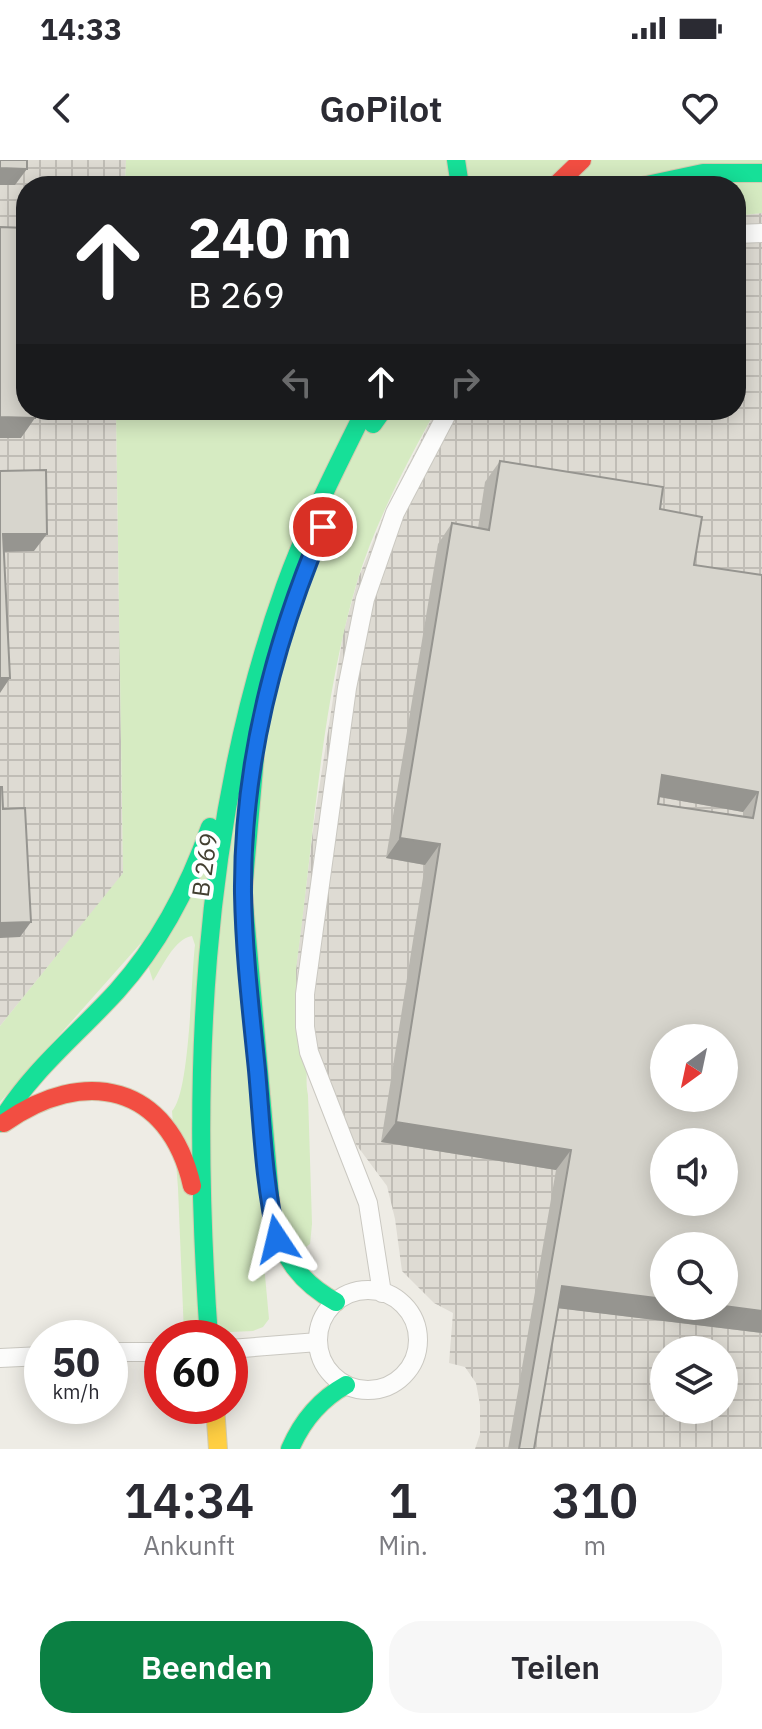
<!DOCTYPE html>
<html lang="de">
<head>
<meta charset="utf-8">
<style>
  :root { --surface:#fff; --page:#f7f7f7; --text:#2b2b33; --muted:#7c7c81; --accent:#0b8043 }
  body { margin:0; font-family:"IBM Plex Sans",sans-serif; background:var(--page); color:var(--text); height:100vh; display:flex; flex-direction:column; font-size:30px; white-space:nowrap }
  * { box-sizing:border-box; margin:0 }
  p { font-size:26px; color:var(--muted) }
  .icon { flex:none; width:44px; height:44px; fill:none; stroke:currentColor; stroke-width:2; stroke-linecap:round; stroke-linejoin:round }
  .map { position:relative; height:1289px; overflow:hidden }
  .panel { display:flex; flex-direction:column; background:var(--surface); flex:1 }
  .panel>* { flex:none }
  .hud { position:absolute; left:16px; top:16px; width:730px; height:244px; border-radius:32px; box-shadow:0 4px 20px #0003; background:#202124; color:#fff; overflow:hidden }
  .needle { width:52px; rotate:213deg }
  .buttons { position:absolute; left:650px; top:864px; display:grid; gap:16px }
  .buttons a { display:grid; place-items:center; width:88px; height:88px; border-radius:50%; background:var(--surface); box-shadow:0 4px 20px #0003; font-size:40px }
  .speed { position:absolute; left:24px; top:1160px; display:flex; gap:16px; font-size:40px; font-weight:700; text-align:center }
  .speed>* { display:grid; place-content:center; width:104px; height:104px; border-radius:50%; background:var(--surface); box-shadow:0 4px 20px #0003; line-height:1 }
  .speed small { font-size:20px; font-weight:400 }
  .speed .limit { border:12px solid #d22; background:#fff; color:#111 }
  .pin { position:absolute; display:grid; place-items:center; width:68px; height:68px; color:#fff; margin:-34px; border:4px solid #fff; border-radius:50%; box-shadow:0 2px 8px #0007 }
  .me { position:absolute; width:88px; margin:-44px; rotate:350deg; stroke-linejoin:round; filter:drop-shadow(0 0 6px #0008) }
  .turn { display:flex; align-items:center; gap:28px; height:168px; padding:0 40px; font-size:36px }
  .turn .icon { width:104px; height:104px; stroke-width:2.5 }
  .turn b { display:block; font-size:56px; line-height:68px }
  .lanes { display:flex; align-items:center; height:76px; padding:0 40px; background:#0003; justify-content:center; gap:40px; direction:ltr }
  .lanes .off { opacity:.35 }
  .eta { display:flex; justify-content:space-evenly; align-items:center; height:136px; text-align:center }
  .eta b { font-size:48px; font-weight:600; line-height:56px }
  .cta { display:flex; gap:16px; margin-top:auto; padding:16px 40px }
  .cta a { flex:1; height:92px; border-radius:32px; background:var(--accent); color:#fff; font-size:32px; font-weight:600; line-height:92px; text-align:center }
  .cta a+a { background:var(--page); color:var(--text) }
  .status { display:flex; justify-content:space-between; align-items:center; height:56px; padding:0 40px; background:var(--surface); direction:ltr }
  .status svg { height:22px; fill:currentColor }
  header { display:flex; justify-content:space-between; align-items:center; height:104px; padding:0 40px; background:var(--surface); font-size:36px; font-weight:600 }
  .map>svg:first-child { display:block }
</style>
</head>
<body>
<div class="status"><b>14:33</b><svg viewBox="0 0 49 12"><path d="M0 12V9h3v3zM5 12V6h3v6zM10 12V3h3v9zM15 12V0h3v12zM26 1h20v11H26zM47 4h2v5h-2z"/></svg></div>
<header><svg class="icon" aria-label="back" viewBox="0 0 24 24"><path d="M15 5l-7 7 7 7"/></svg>GoPilot<svg class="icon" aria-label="heart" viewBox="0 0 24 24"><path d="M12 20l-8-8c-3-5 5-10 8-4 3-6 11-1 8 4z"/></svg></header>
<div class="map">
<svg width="762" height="1289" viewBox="0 0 762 1289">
  <defs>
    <pattern id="industrial-grid" width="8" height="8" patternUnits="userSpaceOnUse" patternTransform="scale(2)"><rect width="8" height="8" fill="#dedbd3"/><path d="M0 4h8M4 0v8" fill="none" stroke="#c0bdb6"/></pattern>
  </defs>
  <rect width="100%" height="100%" fill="#eeece5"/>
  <!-- industrial -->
  <path fill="url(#industrial-grid)" fill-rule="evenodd" d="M0,0H126L125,26H26V250H116L123,714L0,866Z
    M762,53V1289H475L480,1274V1245L476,1223L465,1207L449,1203L453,1153L434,1143L402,1111L395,1059L387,1026L315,929L296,845V809L314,662L343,474L358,419L385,352L436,250H736V56ZM664,878H724V938H664ZM664,982H724V1042H664ZM664,1086H724V1146H664ZM664,1190H724V1250H664Z"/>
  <!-- grass -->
  <path fill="#d6ebc2" d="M126,0H762V53L736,56V26H125Z
    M116,250H436C406,304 375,363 357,422C320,547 314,680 296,809C296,839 301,867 306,897C308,910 305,921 308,935L312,1064L310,1084L300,1091L261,1072L269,1159L263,1167L253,1171L184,1174L178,1028L172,951C190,933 191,817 195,785L192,776C175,778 162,807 153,821L141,783L0,942V866L123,713Z"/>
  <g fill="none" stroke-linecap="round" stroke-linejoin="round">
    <!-- street casing -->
    <g stroke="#cac8c1" stroke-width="20">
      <path id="street" d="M736,74L762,73
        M318 1180a50 50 0 1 1 100 0a50 50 0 1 1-100 0Z
        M382,1133L368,1043L309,892L305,867V834L347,528L365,439L395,353L449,250
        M230,1189L318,1182
        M110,1192H162
        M0,1198L42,1196"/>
    </g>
    <!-- fast casing -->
    <g stroke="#d2ccb0" stroke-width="20">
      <path id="fast" d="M456,0L460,26
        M642,26L703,13H762
        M373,264L383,250
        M255,597L243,732L272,1058C282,1097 301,1123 336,1142
        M0,963C31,911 77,875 117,831C160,783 189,727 210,667
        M209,1178C191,927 199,666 285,426C306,368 334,312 362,256
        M290,1289C302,1261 319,1240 346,1225"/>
    </g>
    <!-- slow casing -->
    <g stroke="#d2ccb0" stroke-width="20">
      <path id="slow" d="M215,1246L218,1289"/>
    </g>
    <!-- jam casing -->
    <g stroke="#d2ccb0" stroke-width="20">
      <path id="jam" d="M555,26L582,0
        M4,963C84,906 169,924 192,1026"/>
    </g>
    <!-- street -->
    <use href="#street" stroke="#fcfcfb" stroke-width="18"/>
    <!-- fast -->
    <use href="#fast" stroke="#16e098" stroke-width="18"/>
    <!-- slow -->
    <use href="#slow" stroke="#ffcf43" stroke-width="18"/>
    <!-- jam -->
    <use href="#jam" stroke="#f24e42" stroke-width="18"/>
  </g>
  <!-- wall -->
  <path fill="#b9b7b0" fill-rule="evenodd" d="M500,301L660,349L694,405L762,415V1173L558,1148L534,1289H508L556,1010L381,982L425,705L386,698L438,384L452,363L478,368L485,322ZM659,637L743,652V656L658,644Z"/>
  <!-- shaded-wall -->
  <path fill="#969590" d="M0,8L27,9L15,25H0Z
    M0,257L35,258L21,278H0Z
    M3,374H47L34,391L0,392Z
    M0,518H10L0,533Z
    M662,615L758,632L743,652L648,635Z
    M400,678L440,684L425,705L386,698Z
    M31,762L20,777L0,778V763Z
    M396,962L571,990L556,1010L381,982Z
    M562,1126L664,1139V1146H724L762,1151V1173L548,1147Z"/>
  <!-- building -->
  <path fill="#d7d5cd" stroke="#969590" stroke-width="2" fill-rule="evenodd" d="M0,0H27V9L0,8Z
    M0,67L26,68V250H35V258L0,257Z
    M500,301L663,327L660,349L702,357L694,405L762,415V1151L724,1146V1086H664V1139L562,1126L534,1289H519L571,990L396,962L440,684L400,678L452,363L489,370ZM662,615L758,632L753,658L658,644ZM664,878H724V938H664ZM664,982H724V1042H664Z
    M46,310L47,374H3L10,518H0V311Z
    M0,627H2L3,649L25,648L31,762L0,763Z"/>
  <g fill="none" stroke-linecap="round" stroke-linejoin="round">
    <!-- route casing -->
    <g stroke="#114b97" stroke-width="20">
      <path id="route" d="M277,1079C264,1024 262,966 257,910C251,851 244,792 243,733C242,607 274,482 323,367"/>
    </g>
    <!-- route -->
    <use href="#route" stroke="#1a73e8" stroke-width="14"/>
  </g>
  <g text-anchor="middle" stroke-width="8" stroke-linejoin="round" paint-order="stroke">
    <!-- street labels -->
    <g font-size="24" fill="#433f31" stroke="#fff">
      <text transform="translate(205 705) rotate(-82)" y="8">B 269</text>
    </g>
  </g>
</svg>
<div class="buttons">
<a><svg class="needle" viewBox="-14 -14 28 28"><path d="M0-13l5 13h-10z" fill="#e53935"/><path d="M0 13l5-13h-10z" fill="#7c7c81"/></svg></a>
<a><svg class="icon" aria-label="sound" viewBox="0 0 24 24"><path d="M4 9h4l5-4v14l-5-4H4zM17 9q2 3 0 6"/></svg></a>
<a><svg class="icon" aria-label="search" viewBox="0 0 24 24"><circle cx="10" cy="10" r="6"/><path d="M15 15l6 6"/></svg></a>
<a><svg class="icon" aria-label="layers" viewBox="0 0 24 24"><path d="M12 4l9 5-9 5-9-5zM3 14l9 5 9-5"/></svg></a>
</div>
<div class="speed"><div>50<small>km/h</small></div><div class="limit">60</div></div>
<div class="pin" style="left:323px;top:367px;background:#d93025"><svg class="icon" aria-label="arrive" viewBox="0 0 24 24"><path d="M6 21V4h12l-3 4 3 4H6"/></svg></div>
<svg class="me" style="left:277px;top:1079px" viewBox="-20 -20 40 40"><path d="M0-17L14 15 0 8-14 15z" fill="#1a73e8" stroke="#fff" stroke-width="4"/></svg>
<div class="hud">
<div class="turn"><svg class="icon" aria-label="ahead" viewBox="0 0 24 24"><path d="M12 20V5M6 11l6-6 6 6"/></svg><div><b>240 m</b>B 269</div></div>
<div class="lanes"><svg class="icon off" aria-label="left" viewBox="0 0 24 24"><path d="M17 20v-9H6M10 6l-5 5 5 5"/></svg><svg class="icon" aria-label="ahead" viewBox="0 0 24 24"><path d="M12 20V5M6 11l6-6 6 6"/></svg><svg class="icon off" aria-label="right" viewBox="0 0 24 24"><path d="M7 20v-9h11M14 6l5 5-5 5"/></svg></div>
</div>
</div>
<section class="panel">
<div class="eta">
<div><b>14:34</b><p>Ankunft</p></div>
<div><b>1</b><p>Min.</p></div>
<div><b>310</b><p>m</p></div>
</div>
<div class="cta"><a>Beenden</a><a>Teilen</a></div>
</section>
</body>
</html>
